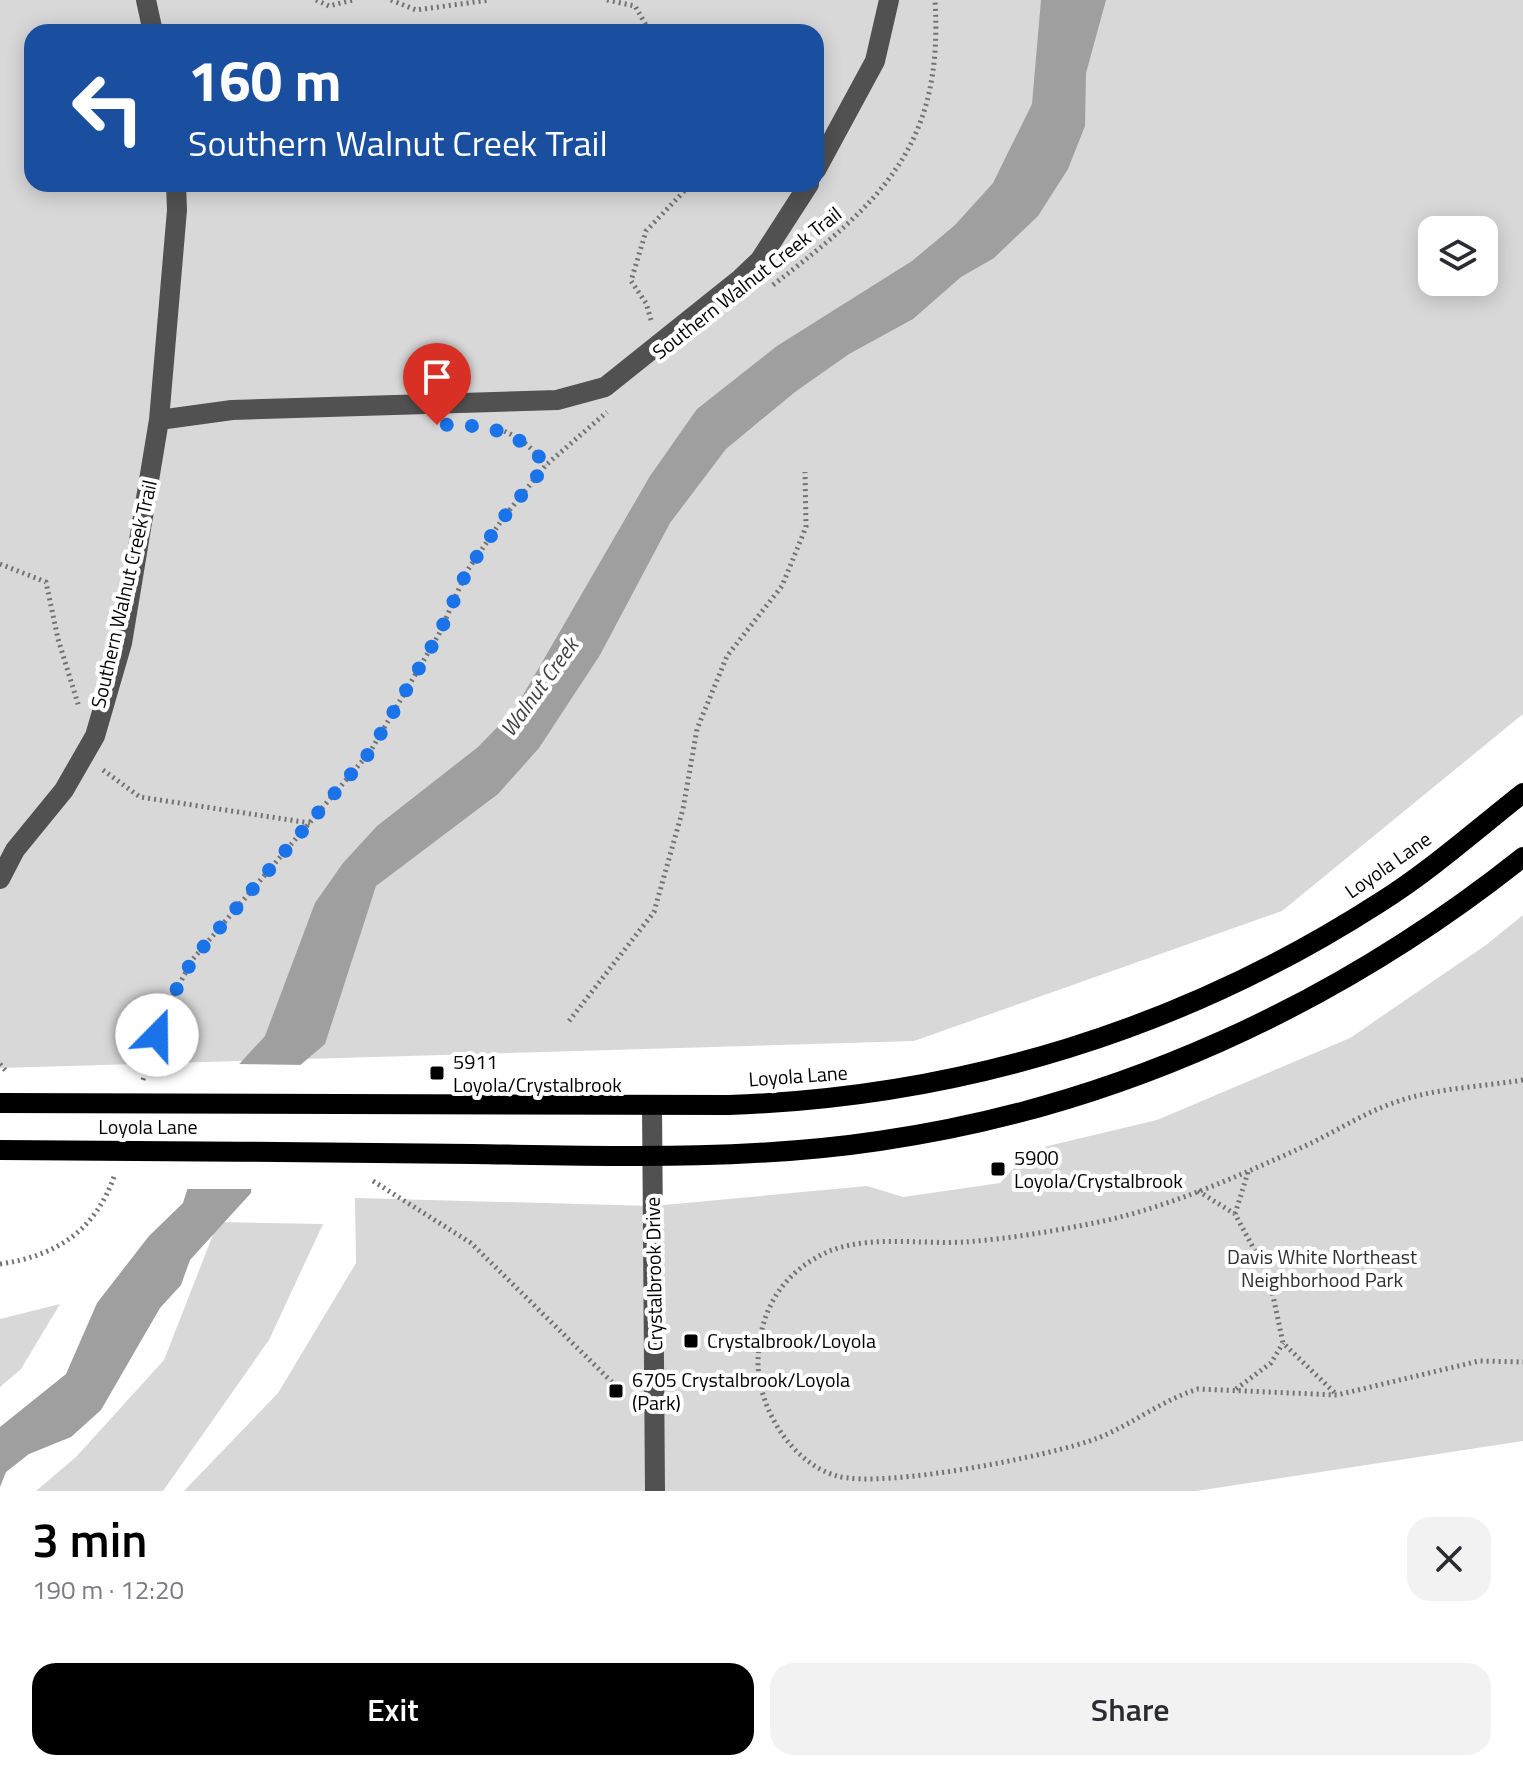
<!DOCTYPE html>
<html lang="en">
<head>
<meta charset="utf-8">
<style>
  :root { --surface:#fff; --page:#f2f2f3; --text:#2b2b33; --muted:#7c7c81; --accent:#000 }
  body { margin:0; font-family:"Titillium Web",sans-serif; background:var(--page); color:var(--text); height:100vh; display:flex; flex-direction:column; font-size:30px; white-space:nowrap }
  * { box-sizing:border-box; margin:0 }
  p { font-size:26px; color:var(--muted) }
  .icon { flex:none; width:44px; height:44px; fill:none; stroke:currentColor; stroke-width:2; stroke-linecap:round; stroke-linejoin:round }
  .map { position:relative; height:1491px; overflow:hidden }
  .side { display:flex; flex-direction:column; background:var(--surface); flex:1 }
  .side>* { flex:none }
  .banner { position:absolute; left:24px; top:24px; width:800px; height:168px; border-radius:24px; box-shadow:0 4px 20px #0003; background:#1a4fa0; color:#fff; overflow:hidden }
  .controls { position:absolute; left:1418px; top:216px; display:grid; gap:16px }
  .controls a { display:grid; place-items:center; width:80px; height:80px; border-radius:16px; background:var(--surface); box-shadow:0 4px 20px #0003; font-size:40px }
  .pin { position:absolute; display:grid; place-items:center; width:68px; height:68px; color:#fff; margin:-82px -34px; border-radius:50% 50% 50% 0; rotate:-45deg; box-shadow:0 0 8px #0007 }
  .pin .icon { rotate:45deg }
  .me { position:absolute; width:88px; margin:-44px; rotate:22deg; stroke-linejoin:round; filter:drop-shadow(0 0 6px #0008) }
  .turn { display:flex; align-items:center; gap:28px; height:168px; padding:0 32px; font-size:36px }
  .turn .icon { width:104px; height:104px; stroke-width:2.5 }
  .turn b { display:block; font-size:56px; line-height:68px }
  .round { display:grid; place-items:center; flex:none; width:84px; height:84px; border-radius:24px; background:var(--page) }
  .summary { display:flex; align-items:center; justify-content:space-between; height:136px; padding:0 32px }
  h1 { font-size:48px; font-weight:600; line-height:60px; color:var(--accent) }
  .button { display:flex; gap:16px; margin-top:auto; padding:16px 32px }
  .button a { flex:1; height:92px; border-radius:24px; background:var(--accent); color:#fff; font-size:32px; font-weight:600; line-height:92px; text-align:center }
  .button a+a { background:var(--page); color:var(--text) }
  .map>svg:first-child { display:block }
</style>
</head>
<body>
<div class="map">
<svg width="1523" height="1491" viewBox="0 0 1523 1491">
  <rect width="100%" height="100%" fill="#fff"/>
  <!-- green -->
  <path fill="#d8d8d8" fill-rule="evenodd" d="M0,0H1523V714L1282,911L914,1041L0,1068ZM32,32H816V184H32ZM1432,230H1484V282H1432Z
    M1523,915V1441L1196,1491H184L278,1393L356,1263L355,1198L653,1206L867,1186L903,1197L1000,1183L1031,1150L1157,1120L1350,1038L1486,945Z
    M218,1222L323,1224L269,1340L163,1491H36L76,1457L164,1360Z
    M60,1304L21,1369L0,1387V1319Z"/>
  <!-- water -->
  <path fill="#9f9f9f" d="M1041,0H1106L1086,73L1085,126L1068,169L1038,216L994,258L961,277L913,319L849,354L795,392L726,449L670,523L600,655L539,748L498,794L376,886L325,1044L284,1079L257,1117L251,1193L190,1260L181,1285L160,1308L101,1410L71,1437L29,1454L6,1472L0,1487V1427L66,1374L97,1303L149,1236L183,1203L219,1086L265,1036L315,903L343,863L377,826L478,747L515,709L650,476L697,409L777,346L912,261L955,225L993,183L1032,104Z"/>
  <!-- pier -->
  <path fill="#fff" d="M233,1064L306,1065L287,1082L261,1118L255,1189H183L215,1084Z"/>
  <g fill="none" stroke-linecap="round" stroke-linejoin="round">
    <!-- path -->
    <path stroke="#737373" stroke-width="5" stroke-dasharray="2 4" stroke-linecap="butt" d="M316,0L329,6L353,0
      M391,0L416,10L490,0
      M607,0L635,6L650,32
      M773,285C881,202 944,146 935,0
      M651,320L646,303L631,281L646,231L691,184
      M493,427C516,434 531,446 546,465
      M0,564L46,582L58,639L79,707
      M103,770L140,797L310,823
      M569,1021L654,912L683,809L697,729L727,656L782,586L806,527L805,472
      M0,1064L6,1071
      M143,1080L164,1012L193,959L370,752L439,634L467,571L504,517L546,465L607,412
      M1523,1080C1480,1087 1434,1088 1393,1103C1362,1114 1335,1132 1305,1146C1239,1176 1160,1211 1089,1224C1049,1232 1005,1239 965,1242C917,1245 856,1232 814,1259C775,1282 758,1320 758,1364C759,1410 792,1463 837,1476C884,1489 1051,1456 1098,1438C1133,1424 1162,1400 1198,1389L1337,1395L1479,1361L1523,1362
      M373,1181L471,1243L618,1388
      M1198,1191L1235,1214L1269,1277L1283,1343L1337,1395
      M1235,1214L1249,1169
      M0,1264C57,1256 96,1230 115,1174
      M1236,1389L1271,1363L1283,1343"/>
    <!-- minor -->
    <path stroke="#515151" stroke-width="20" d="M146,0L153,32
      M816,170L875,61L889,0
      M159,420L177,210L176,184
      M0,879L15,850L64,790L95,736L122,643L159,420L232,410L557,400L605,387L740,279L760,260L809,184
      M652,1105L655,1491"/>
    <!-- major -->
    <path stroke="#000" stroke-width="20" d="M0,1103L729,1105C962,1097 1183,1029 1379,903C1430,871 1476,830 1523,793
      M0,1150C157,1151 315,1152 472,1154C607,1156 745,1161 879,1141C1116,1107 1337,1005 1523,857"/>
  </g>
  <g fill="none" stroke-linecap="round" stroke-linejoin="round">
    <!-- route -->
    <path stroke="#1a73e8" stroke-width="14" stroke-dasharray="0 25.2" d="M157,1035L164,1012L193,959L370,752L439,634L467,571L504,517L546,465C517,428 482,424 437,425"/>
  </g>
  <!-- markers -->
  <g fill="#000" stroke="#fff" stroke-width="3">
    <rect x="429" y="1065" width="16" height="16" rx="4"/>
    <rect x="990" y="1161" width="16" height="16" rx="4"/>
    <rect x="683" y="1333" width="16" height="16" rx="4"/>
    <rect x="608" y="1383" width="16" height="16" rx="4"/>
  </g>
  <g text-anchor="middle" stroke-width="8" stroke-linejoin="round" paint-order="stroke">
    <!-- street labels -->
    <g font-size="20" fill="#000" stroke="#fff">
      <text transform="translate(747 283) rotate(-38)" y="7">Southern Walnut Creek Trail</text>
      <text transform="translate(124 594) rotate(-77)" y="7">Southern Walnut Creek Trail</text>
      <text transform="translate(1388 865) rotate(-35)" y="7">Loyola Lane</text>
      <text transform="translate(798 1076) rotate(-4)" y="7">Loyola Lane</text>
      <text x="148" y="1134">Loyola Lane</text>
      <text transform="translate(654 1274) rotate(-91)" y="7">Crystalbrook Drive</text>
    </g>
    <!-- poi labels -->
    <g font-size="20" fill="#000" stroke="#fff" text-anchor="start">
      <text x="453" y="1069">5911<tspan x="453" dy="23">Loyola/Crystalbrook</tspan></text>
      <text x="1014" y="1165">5900<tspan x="1014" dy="23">Loyola/Crystalbrook</tspan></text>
      <text x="707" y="1348">Crystalbrook/Loyola</text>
      <text x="632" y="1387">6705 Crystalbrook/Loyola<tspan x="632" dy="23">(Park)</tspan></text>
    </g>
    <!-- park labels -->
    <g font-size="20" fill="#2f2f2f" stroke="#fff">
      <text x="1322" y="1264">Davis White Northeast<tspan x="1322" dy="23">Neighborhood Park</tspan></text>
    </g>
    <!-- water labels -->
    <g font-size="22" font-style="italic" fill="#404040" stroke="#fff">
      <text transform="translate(539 687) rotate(-54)" y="8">Walnut Creek</text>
    </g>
  </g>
</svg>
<div class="controls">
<a><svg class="icon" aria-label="layers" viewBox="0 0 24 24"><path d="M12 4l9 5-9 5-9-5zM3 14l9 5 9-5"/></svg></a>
</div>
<div class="pin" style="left:437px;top:425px;background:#d93025"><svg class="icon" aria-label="arrive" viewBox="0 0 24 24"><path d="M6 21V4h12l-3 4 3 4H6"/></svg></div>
<svg class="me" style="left:157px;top:1035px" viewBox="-20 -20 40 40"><circle r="19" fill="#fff"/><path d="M0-13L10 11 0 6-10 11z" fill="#1a73e8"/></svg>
<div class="banner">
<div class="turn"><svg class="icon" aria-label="left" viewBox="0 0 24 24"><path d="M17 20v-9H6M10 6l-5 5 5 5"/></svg><div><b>160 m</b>Southern Walnut Creek Trail</div></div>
</div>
</div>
<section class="side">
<div class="summary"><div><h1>3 min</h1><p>190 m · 12:20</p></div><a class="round"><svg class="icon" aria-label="close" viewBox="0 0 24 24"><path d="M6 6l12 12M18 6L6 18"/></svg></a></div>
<div class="button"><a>Exit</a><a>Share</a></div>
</section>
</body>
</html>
